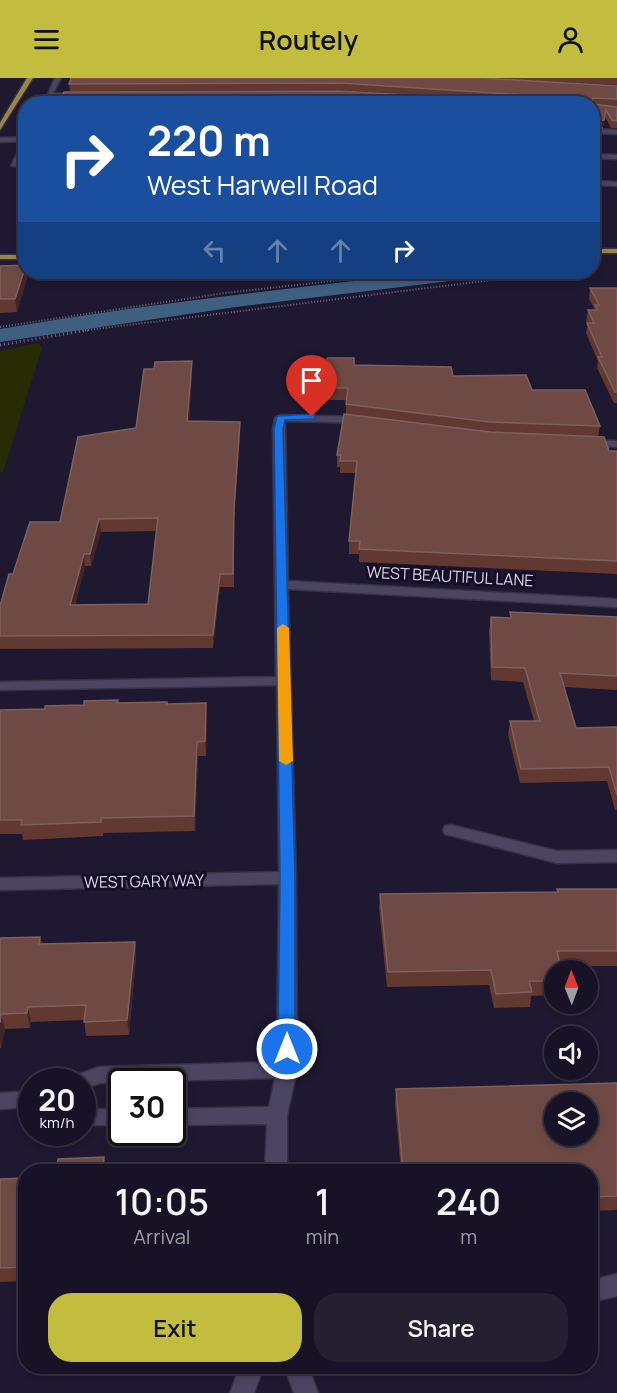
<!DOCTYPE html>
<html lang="en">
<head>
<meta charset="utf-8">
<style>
  :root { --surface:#171225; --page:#242032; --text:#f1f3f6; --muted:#9e9ea7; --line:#363242; --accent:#c2bd3f }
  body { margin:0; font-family:Manrope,sans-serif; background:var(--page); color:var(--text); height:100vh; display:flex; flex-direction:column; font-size:22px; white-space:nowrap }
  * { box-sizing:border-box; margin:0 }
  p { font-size:20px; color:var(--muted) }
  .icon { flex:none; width:33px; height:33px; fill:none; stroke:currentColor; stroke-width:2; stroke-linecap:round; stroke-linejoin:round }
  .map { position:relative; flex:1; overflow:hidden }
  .side { position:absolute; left:18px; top:1086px; width:580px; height:210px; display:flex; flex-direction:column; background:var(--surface); border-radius:24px; box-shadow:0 3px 9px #0003,0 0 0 2px var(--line) }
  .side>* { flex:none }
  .guide { position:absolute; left:18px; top:18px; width:582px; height:183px; border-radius:24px; box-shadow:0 3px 9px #0003,0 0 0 2px var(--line); background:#1a4fa0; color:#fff; overflow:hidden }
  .needle { width:39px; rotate:359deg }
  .buttons { position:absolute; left:544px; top:882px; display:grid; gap:12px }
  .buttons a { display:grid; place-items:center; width:54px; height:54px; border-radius:50%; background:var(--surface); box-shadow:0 3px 9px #0003,0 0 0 2px var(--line); font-size:30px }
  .speed { position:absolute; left:18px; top:990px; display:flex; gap:12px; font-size:30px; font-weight:700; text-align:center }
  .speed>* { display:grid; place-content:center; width:78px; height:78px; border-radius:50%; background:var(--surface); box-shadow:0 3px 9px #0003,0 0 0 2px var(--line); line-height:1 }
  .speed small { font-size:15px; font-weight:400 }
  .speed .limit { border:3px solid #111; border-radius:9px; background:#fff; color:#111 }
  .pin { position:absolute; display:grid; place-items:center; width:51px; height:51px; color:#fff; margin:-62px -26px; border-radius:50% 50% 50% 0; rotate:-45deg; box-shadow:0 0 6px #0007 }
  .pin .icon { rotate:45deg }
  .me { position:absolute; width:66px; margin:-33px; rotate:0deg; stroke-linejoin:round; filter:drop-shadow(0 0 4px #0008) }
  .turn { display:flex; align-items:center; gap:21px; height:126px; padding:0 30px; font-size:27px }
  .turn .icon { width:78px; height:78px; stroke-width:2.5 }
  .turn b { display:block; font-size:42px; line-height:51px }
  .lanes { display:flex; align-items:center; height:57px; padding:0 30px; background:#0003; justify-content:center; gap:30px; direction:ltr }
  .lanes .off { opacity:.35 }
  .eta { display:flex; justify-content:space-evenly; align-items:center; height:102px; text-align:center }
  .eta b { font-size:36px; font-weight:600; line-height:42px }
  .cta { display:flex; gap:12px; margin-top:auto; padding:12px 30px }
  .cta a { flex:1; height:69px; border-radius:24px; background:var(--accent); color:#111; font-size:24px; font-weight:600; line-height:69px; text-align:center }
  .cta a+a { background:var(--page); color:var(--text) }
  header { display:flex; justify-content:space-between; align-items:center; height:78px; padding:0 30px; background:var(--accent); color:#111; font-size:27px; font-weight:600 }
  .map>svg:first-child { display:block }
</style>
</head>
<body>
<header><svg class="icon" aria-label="menu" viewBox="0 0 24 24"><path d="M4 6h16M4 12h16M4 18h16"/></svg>Routely<svg class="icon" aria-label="person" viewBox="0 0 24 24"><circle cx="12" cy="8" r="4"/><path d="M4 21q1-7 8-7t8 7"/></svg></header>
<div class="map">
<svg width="617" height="1315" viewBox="0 0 617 1315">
  <rect width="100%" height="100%" fill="#1f1831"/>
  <!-- green -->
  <path fill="#282c05" d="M38,265L42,270L3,394H0V273Z"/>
  <!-- water -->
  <path fill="#3f5f81" d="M437,194H524L236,229L0,264V251C145,226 291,210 437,194Z"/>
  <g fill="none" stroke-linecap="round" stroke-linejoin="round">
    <!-- minor casing -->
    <g stroke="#373146" stroke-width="3">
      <path id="minor" d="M55,0H61L53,15L84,17L52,19L48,25H44Z
        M592,51L617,52V56L592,55Z
        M26,59V70L18,85H26V89L11,88L23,63L0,64V60Z
        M592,76L617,77V81L592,80Z
        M592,103L617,104V108L592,107Z
        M280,337L364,339L369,342L364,345L285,343L288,503L617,521V529L288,511L296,800L297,992L287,1037V1094H265L267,1046L172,1047V1031L269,1029L275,1000L122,1004L100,1005L82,1011V1004H70L73,998L99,989L277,984L279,806L0,812V800L279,794L277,607L0,612V604L276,599L273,351L275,340Z
        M587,362L617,363V369L583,367L582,365Z
        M451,747L557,773L617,772V784L557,785L445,756L443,752L445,748Z
        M32,1013V1029L0,1031V1015Z
        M82,1031H122V1047H82Z
        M617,1196V1218L591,1224V1202Z
        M240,1288H264L254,1315H230Z
        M284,1288H308L318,1315H294Z"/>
    </g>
    <!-- major casing -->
    <g stroke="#373146" stroke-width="3">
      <path id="major" d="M27,0H33L0,52V45Z
        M592,171H617V175H592Z
        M0,177H26V181H0Z"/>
    </g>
    <!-- path-far1 -->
    <path stroke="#706b81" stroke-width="2" stroke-dasharray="1 2" stroke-linecap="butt" d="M0,249L225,215L413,194
      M79,253L557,194"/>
    <!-- path -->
    <path stroke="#706b81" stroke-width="3" stroke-dasharray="1 3" stroke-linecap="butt" d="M0,267L88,252"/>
    <!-- minor -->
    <use href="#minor" fill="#4b4562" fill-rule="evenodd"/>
    <!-- major -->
    <use href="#major" fill="#9b8646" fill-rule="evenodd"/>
  </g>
  <!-- wall -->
  <path fill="#623931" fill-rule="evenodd" d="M71,0H617V7L498,1L617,8V28H605L617,29V50H611L605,39L603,49L598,50L601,58L596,74H595L592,88V26H58L482,21L340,12L70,13L69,6Z
    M0,188L27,200L17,234L0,235Z
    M590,210H617V325H614L597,290L598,283L586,255L588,245L586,243L588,232H595L589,221Z
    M315,284L354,287L453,298L532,312L600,348L598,359L609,373H617V496L359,484V476H349V463L356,395H340V389H337V377L346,336V322H315Z
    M154,291L192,294L189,343L240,355L234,442V509H220L213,570L0,571V528L13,496L60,444L136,350ZM156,453L148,526L75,527L85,488H91L101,454Z
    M510,534L617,539V612L564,609L576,650L617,649V732H615L607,703L520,705L508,657L510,643H534L523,604L491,602L489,553L491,539L510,540Z
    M118,625L167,626L207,639L206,678H198L195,753L103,755V758L23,762L22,756H0V632L45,631Z
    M557,811H617V888H560L555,892V917L531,918L530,929L494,930L489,907L387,909L379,830L380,816L557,814Z
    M40,859L42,866L135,864L136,879L129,957L86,958L84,942L31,944L30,950L5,951L1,970H0V860Z
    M617,1005V1132L591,1133V1094H401L395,1026L396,1011Z
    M26,1100V1203L0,1204V1101Z"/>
  <!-- shaded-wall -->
  <path fill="#422529" d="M606,32L603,49L592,51V43Z
    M602,50L596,74L592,75V68Z
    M26,187V194L27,200L17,234L15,221Z
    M192,283V294L188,355L187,343Z
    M240,344V355L234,442V509V430Z
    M99,441L101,454L91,488L90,476Z
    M84,476L85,488L71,540L70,527Z
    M220,496V509L213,570V557Z
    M206,625L207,639L206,678L205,663Z
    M197,664L198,678L195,753L194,738Z
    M135,864L136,879L129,957L127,942Z
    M28,929L31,944L30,950L27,935Z
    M1,936L5,951L1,970L0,963V945Z
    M104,1079L107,1094H103Z"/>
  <!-- building -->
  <path fill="#6f4a44" stroke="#7f5f5e" stroke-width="1.5" fill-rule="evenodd" d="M71,0H481L617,8V21L593,20L591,26H58L64,14L340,13L479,21L527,19L525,17L340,5L69,6Z
    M592,26L617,29V43L612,42L606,32L604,42L592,43Z
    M592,49L602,50L597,66L592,68Z
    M592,74L595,75L592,84Z
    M26,187L15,221H0V188Z
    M590,210H617V314H615L598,279H602L587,245H594L588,232H598L595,227H599Z
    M327,280H354V287L451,289L453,298L526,297L532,312H585L600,348L490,344L346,326L348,310H315V284H327Z
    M192,283L187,343L240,344L234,430L233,496H220L213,557L0,558V528L9,496H13L30,444H60L78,359L136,350L144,291H154L155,284ZM158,440L148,526L70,527L84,476H90L99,441Z
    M344,336L490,354L604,359L609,373H617V483L359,471L360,463H349L357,383H340L341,377H337Z
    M510,534L617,539V598L560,595L576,650L617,649V717L609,689L521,691L510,643H540L525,590L492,589L491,539L511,540Z
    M118,622L117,625L167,624V626L206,625L205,663L197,664L194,738L101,740V744L21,747L22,742H0V632L45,631V628L84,627V623Z
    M557,811H617V873H557L561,892H555V903H529L532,914L496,916L491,892L388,894L380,816L558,814Z
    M40,859L39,866L135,864L127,942L84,944L86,927L28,929L27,935L1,936L0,945V860Z
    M617,1005V1118L591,1119V1094H403L396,1011ZM555,1024H588V1058H555Z
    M104,1079L103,1094H56L58,1081Z
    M26,1100V1189L0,1190V1101Z"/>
  <!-- route -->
  <path fill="#1a73e8" stroke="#114b97" stroke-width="1.5" d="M312,336L315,337V341L285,342L283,351L295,800V971L293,976H280L278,971L280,800L274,351L277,338Z"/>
  <!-- slow -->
  <path fill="#f59e0b" d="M283,546L289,550L293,683L286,687L279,683L277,550Z"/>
  <g text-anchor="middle" stroke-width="6" stroke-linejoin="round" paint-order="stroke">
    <!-- street labels -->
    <g font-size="16" fill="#d8d5e7" stroke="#160e27">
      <text transform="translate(450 498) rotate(3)" y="6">WEST BEAUTIFUL LANE</text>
      <text transform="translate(144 803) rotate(-1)" y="6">WEST GARY WAY</text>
    </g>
  </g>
</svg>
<div class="buttons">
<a><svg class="needle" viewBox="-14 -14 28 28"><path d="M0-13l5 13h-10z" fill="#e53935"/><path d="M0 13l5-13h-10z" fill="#9e9ea7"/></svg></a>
<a><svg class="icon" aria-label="sound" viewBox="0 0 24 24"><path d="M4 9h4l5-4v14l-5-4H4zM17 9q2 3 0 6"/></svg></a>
<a><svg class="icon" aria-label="layers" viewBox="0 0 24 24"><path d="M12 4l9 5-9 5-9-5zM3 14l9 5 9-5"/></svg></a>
</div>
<div class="speed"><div>20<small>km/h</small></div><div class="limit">30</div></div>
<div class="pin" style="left:312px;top:339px;background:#d93025"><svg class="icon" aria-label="arrive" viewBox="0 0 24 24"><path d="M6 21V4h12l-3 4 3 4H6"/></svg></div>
<svg class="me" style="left:287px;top:971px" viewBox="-20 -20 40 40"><circle r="17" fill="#1a73e8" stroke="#fff" stroke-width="3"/><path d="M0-11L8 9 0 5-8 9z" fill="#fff"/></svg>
<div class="guide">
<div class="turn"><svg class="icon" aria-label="right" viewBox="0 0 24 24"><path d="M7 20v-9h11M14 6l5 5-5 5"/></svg><div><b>220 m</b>West Harwell Road</div></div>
<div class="lanes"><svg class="icon off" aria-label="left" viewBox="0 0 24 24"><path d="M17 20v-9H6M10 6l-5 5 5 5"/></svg><svg class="icon off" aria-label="ahead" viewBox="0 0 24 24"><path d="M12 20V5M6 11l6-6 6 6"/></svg><svg class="icon off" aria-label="ahead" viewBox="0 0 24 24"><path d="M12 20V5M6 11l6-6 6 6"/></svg><svg class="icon" aria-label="right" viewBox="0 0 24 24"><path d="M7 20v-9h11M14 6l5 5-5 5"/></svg></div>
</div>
<section class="side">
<div class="eta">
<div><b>10:05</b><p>Arrival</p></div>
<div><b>1</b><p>min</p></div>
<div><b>240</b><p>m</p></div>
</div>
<div class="cta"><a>Exit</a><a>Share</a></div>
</section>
</div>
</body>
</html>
